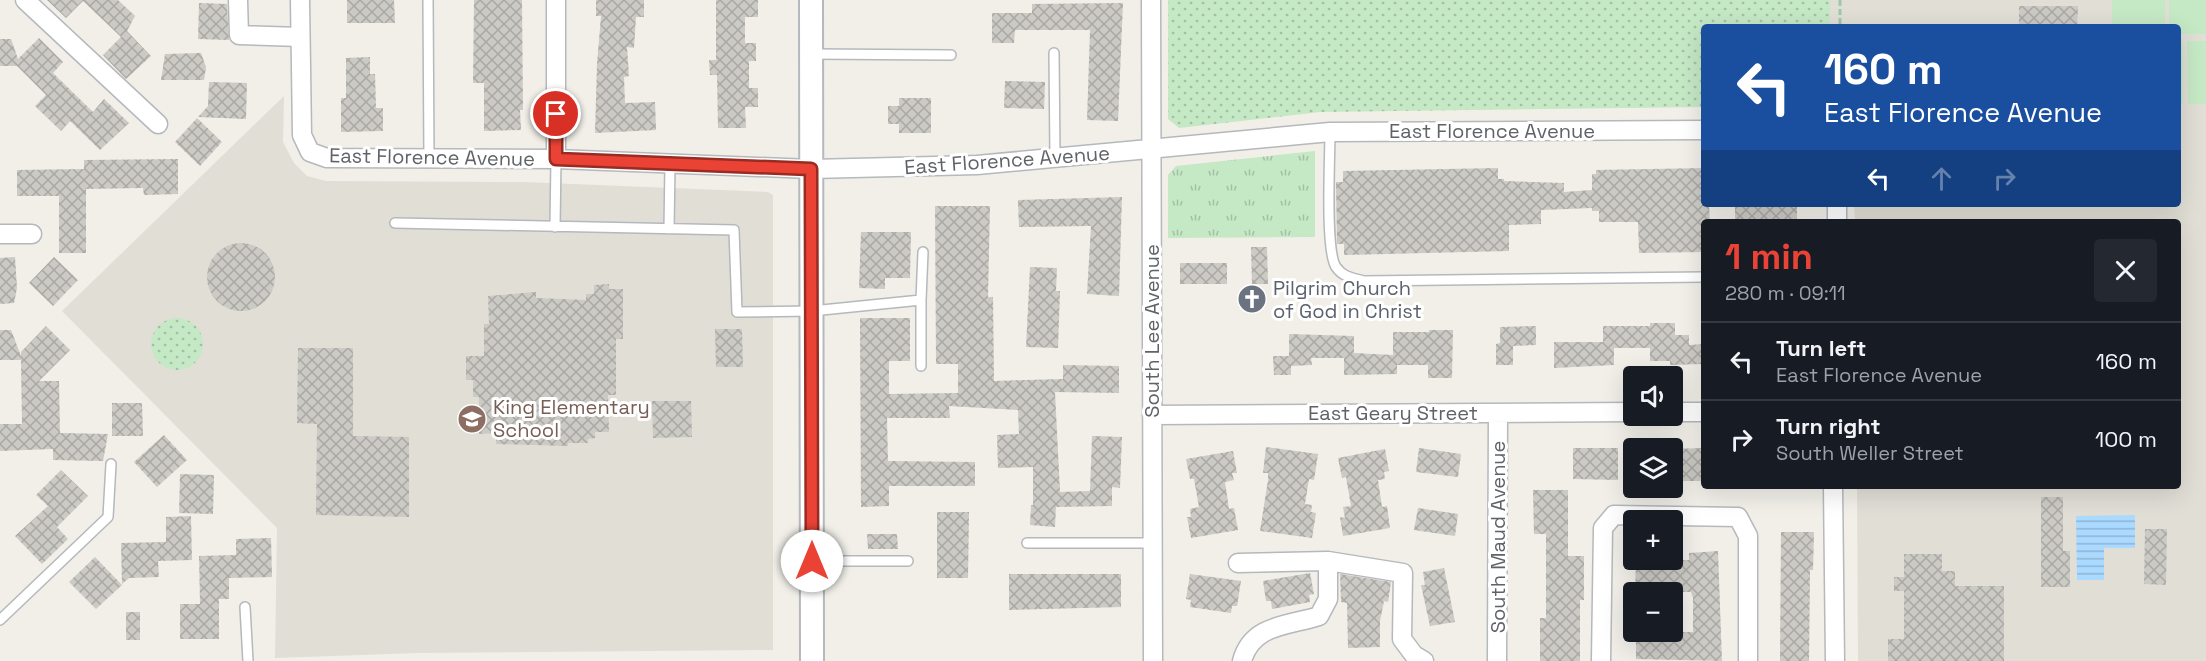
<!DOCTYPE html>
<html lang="en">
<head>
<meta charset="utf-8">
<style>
  :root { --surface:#171b24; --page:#242831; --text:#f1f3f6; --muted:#9ea1a6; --line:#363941; --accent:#ea4335 }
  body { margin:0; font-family:"Space Grotesk",sans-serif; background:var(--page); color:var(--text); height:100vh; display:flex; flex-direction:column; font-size:22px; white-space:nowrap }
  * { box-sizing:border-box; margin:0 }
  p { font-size:20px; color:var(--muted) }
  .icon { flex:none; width:33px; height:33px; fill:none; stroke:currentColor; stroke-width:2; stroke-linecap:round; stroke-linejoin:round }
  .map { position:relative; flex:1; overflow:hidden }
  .panel { position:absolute; left:1701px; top:219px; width:480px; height:270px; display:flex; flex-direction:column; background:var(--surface); border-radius:6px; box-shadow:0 6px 24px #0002 }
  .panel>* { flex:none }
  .banner { position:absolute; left:1701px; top:24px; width:480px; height:183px; border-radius:6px; box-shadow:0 6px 24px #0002; background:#1a4fa0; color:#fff; overflow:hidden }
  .buttons { position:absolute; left:1623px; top:366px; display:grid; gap:12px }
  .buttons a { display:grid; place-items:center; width:60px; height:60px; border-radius:6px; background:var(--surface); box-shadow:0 6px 24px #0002; font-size:30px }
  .pin { position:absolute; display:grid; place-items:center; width:51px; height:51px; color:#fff; margin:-26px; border:3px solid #fff; border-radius:50%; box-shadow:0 2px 6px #0007 }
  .me { position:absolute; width:66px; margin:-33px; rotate:0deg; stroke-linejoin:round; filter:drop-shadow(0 0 4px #0008) }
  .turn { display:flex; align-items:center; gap:21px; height:126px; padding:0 24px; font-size:27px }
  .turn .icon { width:78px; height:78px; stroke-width:2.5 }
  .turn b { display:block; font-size:42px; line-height:51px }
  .lanes { display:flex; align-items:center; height:57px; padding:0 24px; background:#0003; justify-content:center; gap:30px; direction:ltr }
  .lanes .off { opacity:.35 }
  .round { display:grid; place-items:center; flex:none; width:63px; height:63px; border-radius:6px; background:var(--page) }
  .overview { display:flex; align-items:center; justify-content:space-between; height:102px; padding:0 24px }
  h1 { font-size:36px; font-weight:600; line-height:45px; color:var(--accent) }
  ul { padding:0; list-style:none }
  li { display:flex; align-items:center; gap:18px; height:78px; padding:0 24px; border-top:2px solid var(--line) }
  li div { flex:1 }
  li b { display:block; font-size:22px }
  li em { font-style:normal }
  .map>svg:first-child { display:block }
</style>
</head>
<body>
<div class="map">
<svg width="2206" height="661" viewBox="0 0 2206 661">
  <defs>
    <pattern id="grass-tufts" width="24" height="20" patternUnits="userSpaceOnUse" patternTransform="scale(1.5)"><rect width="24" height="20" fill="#c5e8c5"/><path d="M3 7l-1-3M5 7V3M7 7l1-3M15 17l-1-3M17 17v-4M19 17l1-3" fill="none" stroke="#a3c0a4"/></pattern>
    <pattern id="park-dots" width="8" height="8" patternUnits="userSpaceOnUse" patternTransform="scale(1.5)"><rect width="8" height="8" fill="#c5e8c5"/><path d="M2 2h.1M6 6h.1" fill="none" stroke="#a3c0a4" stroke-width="1.8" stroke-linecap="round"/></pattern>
    <pattern id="water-rules" width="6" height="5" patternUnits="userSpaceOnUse" patternTransform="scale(1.5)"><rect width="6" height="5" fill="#aadaff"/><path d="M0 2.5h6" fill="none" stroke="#8eb4d2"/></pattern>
    <pattern id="building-cross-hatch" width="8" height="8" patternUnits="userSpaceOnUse" patternTransform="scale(1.5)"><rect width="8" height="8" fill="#cccac5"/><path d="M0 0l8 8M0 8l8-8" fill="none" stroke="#a9a8a4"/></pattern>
  </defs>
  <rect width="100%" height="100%" fill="#f1efe8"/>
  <!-- education -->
  <path fill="#e1ded6" d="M1830,0H2206V661H1858L1857,486H2178V222H1855L1854,204H2178V27H1830Z
    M284,96L283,142L294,163L307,176L326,181L524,182L768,192L773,195V650L418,653L275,658L277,528L62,311Z"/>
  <!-- grass -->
  <path fill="url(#grass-tufts)" d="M1315,151V237L1168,238V175L1176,166Z"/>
  <!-- park -->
  <path fill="url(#park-dots)" d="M1168,0H1830V27H1704V107L1320,112L1179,128L1168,119Z
    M151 344a26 26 0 1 1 52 0a26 26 0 1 1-52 0Z"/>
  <!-- pitch -->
  <path fill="#c5e8c5" d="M2112,0H2165V27H2112Z
    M2169,0H2206V34H2178V27H2169Z
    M2178,41H2183V104H2178Z
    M2187,41H2206V104H2188Z"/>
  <!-- water -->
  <path fill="url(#water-rules)" d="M2135,515V548H2104V580H2077L2076,516Z"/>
  <!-- building -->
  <path fill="url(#building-cross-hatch)" d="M47,0H118L135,16L127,31L151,56L126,79L103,55L121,37L83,1L66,18Z
    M347,0H394L395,23H347Z
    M474,0H522L523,110H520L521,130L484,131V83H473Z
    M596,0H644V17H636L634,48L627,47L629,76L624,77L625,103L655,102L656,130L595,133L597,64L601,16H596Z
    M716,0H758V17H745V43H756V61H749V88H758V107H745L746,128H718L717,75H710L709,60H716Z
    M199,3L227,4L229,40L198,39Z
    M1123,3L1118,121L1087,120L1090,30H1015L1014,43H992V13H1032V4Z
    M2019,6H2078L2077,27H2019Z
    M39,38L63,62L53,73L93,112L104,99L129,123L100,150L70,121L61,131L35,106L46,95L17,66H0V39H11L18,59Z
    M201,53L206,67L204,80H161L165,54Z
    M370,57V74H375L376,108H383V131L341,132V98H346V58Z
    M1005,81L1045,82L1044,109L1004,108Z
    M209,82L247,83L246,119L198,117L208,106Z
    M899,98H931V133H899V124H888V106H899Z
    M197,118L222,142L200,166L175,142Z
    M178,159V194L144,195L143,188L86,189V253H59V196H17V170L84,169V160Z
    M1498,168V179H1504V181L1564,183V192L1592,190V174H1596V170L1704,168V204H1709L1710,222H1704V252L1639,253L1638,222H1599V211H1592V208L1541,210V224L1509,225V251L1344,255V244H1337L1336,182H1343V171Z
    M1122,197L1119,296L1087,294L1091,226L1019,227L1018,200Z
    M1735,204H1797V222H1735Z
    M935,206H990L988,297H993L994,381L1063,379V365L1119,366V393L1055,392L1060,492L1090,491L1092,436L1122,437L1120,488L1112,487V506L1056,507L1055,527L1030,525L1031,505H1033V467L998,468L997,435L1019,434L1018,410L949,406L950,418H887L888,461L975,462V486H889V506L861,507L860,318H910V361H889V394L958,393V364H936Z
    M861,232H911L910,278H885V289L859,288Z
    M207 277a34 34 0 1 1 68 0a34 34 0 1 1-68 0Z
    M1251,247H1267L1268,284H1252Z
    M15,257L17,288L14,303L0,304V258Z
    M54,257L78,280L53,306L29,283Z
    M1180,263H1227V284H1180Z
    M1030,267L1057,268L1056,291H1060L1058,348L1026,347Z
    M609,284V289H623V339H616V395H608L609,432H595V438L588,439V443H568V446L496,444V433L479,434V397H473V380H466V356H484V324H489L488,296L536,292V298L586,300V294H594V285Z
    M1650,323H1675V335H1689V345L1704,344V364L1670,365V361H1650V348H1614V365L1554,368V342H1603V326H1650Z
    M46,326L70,350L39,381H59L60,433L108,434L103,461L53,460V449L0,451V424H22L21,360H0V330H11L21,356V352Z
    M1536,326V345L1513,346V365H1496V344L1500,343V327Z
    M715,329H742L743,367H716Z
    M1429,330H1453L1452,378H1428V365H1397V374L1344,375V358H1311L1312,365L1291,366V375H1274L1273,356H1289V334L1354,336V353L1393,355V332H1429Z
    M298,348H353V436L409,437V517L316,515L317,424L297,423Z
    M652,401H691L692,437L653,438Z
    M112,403H142L143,436H112Z
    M164,435L187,460L157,487L134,462Z
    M1266,447L1318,454L1314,480L1309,479L1305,504L1312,505L1311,512L1316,513L1312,538L1260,531L1268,480V473H1263Z
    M1419,448L1461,454L1458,477L1416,472Z
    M1573,448H1618V480L1573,479Z
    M1704,448V481H1672V449Z
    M1385,449L1389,471L1384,472L1385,479L1378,480L1382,507L1387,506L1390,528L1343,536L1340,517L1345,518L1343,507L1351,506L1346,477L1342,478L1338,458Z
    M1233,451L1237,473H1232L1234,480L1225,482L1229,509L1234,508L1238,530L1191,538L1187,517H1191L1190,509L1199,507L1194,479H1190L1186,459Z
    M61,470L88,496L57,527L68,539L42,564L15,536L48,506L36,495Z
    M180,474L214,475L213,514L179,513Z
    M1533,490H1568V556H1584V600H1580V661H1540V618H1546V534H1534Z
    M2041,497H2063V551H2070V587H2041Z
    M1418,508L1458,514L1455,536L1414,530Z
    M937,512H969L968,578H937Z
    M191,516L192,560L158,561L159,577L129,578L122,584L121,543L166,542V517Z
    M2145,529H2167L2166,585L2144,584Z
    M1781,532H1814L1813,570H1810L1809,661H1780Z
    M867,534H897L898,549H868Z
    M271,538L272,577L229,578V599H219V639H180V604H200L199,556L236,555V539Z
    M1718,551L1722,661L1636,659V632H1693V598L1691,592H1635L1636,560H1689V553Z
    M1904,554H1942V571H1955V586H2004V661H1888V639H1904V591H1894V577H1904Z
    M95,557L122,585L96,609L69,582Z
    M1444,568L1455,622L1430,626L1421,585H1425L1423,572Z
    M1310,573L1314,594L1309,595L1310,602L1272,609L1271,601H1266L1263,581Z
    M1009,574H1121V607L1009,610Z
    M1190,574L1241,581L1237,606H1232L1231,613L1190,607L1191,600L1186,599Z
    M1340,574L1391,582L1388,602L1384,601L1380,621V647L1348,648L1347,603L1341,602Z
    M126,612H140V640H126Z"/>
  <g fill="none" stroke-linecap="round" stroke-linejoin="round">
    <!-- service casing -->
    <g stroke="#b5b8bc" stroke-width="12">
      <path id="service" d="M428,0L429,159
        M1054,53L1055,158
        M812,54L951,55
        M1330,132C1330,157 1325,251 1336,267C1343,277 1352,278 1364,281L1704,277
        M395,223L734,230L737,312L812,311L921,300V366
        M555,227L556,159
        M669,229L670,165
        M921,300L923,252
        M1027,543H1152
        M812,561H908
        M245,607L248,661
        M0,620L108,517L111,464"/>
    </g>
    <!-- minor casing -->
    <g stroke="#b5b8bc" stroke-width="21">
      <path id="minor" d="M25,0L158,124
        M238,0L239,35L300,37
        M300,0L302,135L310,152L327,158L556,159L811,169L977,165L1330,132L1704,130
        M1151,0L1153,661
        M556,159V0
        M1837,204V222
        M0,234H32
        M1672,412H1704
        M1152,415L1634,412
        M1833,486L1835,661
        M1238,563L1328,561L1403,573L1402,639L1414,655L1424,661
        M1242,661C1252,624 1288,626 1319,616L1328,599V561
        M1497,661L1498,413
        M1601,661L1603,528L1614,515L1738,517L1748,536V661"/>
    </g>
    <!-- tertiary casing -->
    <g stroke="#b5b8bc" stroke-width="26">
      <path id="tertiary" d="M811,0L812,661"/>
    </g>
    <!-- path -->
    <path stroke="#9cc7a9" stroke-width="3" stroke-dasharray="6 3" stroke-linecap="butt" d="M1840,0V27"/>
    <!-- service -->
    <use href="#service" stroke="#fff" stroke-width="9"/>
    <!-- minor -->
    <use href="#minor" stroke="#fff" stroke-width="18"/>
    <!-- tertiary -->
    <use href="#tertiary" stroke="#fff" stroke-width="22"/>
  </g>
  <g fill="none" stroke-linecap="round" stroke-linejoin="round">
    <!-- route casing -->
    <g stroke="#982c22" stroke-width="15">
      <path id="route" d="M556,114V159L811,169L812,561"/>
    </g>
    <!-- route -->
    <use href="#route" stroke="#ea4335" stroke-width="10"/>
  </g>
  <!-- icons -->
  <defs>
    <g id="church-disc" transform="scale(1.5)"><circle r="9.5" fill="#6b7280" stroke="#fff"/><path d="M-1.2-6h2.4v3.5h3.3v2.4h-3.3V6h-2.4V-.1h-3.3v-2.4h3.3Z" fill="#fff"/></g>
    <g id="school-disc" transform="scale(1.5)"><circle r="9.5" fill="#8d6e63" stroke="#fff"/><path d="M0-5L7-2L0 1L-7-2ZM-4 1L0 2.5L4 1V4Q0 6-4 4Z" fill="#fff"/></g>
  </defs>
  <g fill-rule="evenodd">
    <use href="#church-disc" x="1252" y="299"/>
    <use href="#school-disc" x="472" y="419"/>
  </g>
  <g text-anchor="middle" stroke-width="6" stroke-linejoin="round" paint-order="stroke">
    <!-- street labels -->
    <g font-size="20" fill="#5f6368" stroke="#fff">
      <text x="1492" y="138">East Florence Avenue</text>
      <text transform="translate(432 157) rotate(1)" y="7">East Florence Avenue</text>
      <text transform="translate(1007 160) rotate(-4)" y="7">East Florence Avenue</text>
      <text transform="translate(1152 331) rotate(-90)" y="7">South Lee Avenue</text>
      <text x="1393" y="420">East Geary Street</text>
      <text transform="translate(1498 537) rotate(-90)" y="7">South Maud Avenue</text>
    </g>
    <!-- worship labels -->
    <g font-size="20" fill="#5b616d" stroke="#fff" text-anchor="start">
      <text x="1273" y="295">Pilgrim Church<tspan x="1273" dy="23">of God in Christ</tspan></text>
    </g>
    <!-- education labels -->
    <g font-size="20" fill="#785e54" stroke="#fff" text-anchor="start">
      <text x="493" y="414">King Elementary<tspan x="493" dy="23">School</tspan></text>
    </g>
  </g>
</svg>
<div class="buttons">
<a><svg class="icon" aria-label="sound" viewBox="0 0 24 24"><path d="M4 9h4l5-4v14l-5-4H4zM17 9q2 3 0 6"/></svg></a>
<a><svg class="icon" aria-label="layers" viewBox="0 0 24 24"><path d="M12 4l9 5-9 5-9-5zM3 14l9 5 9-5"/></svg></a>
<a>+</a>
<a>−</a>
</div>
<div class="pin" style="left:556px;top:114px;background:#d93025"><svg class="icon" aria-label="arrive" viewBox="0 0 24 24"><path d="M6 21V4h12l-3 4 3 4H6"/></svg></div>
<svg class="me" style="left:812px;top:561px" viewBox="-20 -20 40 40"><circle r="19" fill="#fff"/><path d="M0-13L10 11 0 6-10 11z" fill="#ea4335"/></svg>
<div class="banner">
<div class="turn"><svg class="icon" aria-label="left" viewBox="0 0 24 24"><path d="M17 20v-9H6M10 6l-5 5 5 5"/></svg><div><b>160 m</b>East Florence Avenue</div></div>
<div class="lanes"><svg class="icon" aria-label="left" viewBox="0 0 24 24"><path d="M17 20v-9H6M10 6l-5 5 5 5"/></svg><svg class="icon off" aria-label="ahead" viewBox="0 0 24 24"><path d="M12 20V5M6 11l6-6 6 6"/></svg><svg class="icon off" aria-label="right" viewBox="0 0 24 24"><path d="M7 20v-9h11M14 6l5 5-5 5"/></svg></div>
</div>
<section class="panel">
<div class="overview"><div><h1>1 min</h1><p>280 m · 09:11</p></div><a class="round"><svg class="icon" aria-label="close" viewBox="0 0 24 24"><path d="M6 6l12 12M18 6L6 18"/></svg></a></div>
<ul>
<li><svg class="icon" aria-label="left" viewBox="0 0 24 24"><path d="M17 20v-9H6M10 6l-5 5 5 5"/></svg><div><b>Turn left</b><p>East Florence Avenue</p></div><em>160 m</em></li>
<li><svg class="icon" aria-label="right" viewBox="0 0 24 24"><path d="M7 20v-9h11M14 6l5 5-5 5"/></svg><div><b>Turn right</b><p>South Weller Street</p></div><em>100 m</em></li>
</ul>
</section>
</div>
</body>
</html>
